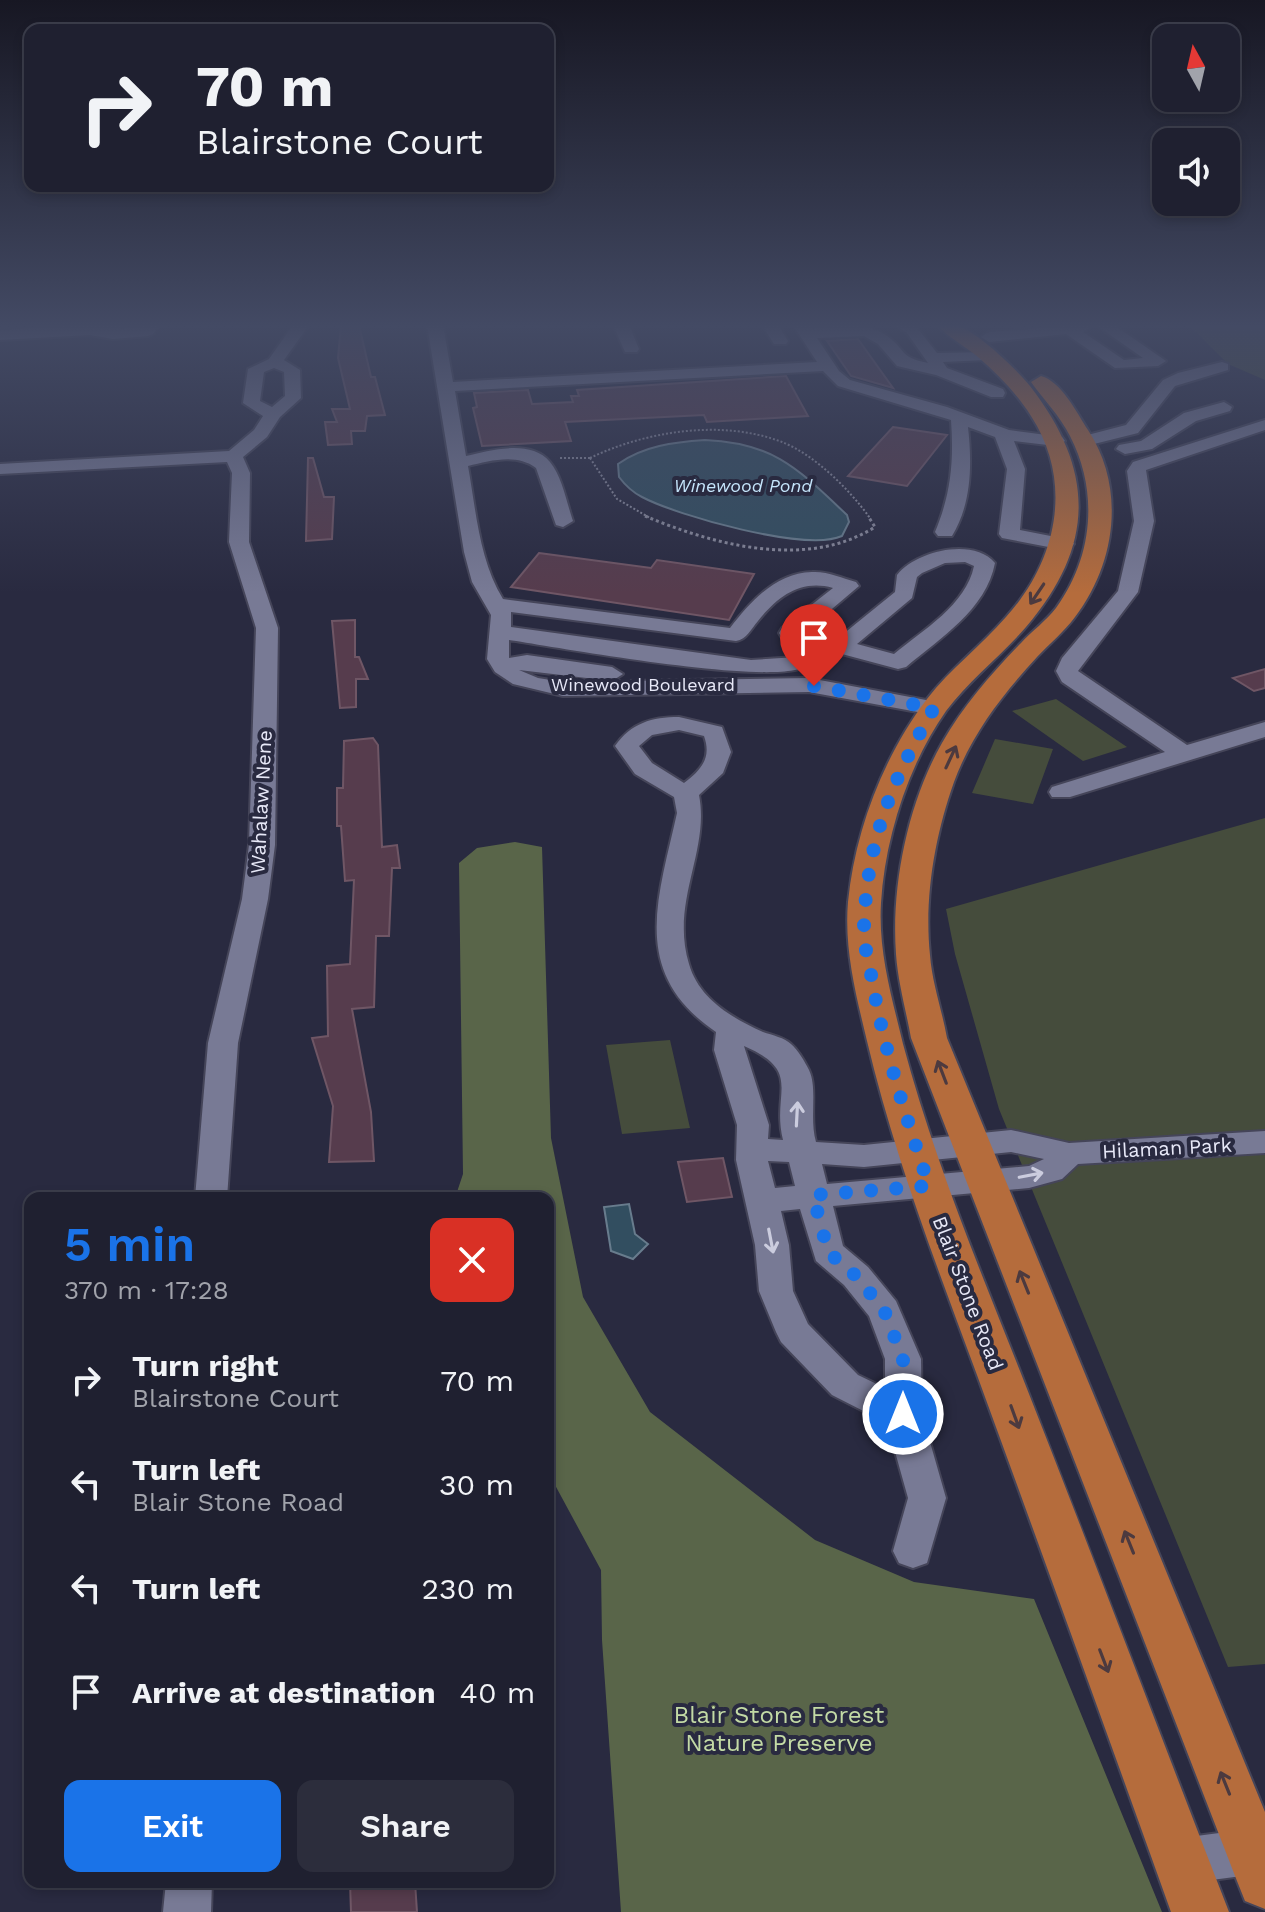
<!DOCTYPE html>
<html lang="en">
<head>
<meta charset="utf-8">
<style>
  :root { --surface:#1f2030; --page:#2c2d3c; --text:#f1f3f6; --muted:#a1a3ab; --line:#3c3e4c; --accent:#1a73e8 }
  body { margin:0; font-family:"Work Sans",sans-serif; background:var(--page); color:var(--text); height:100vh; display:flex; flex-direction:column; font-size:30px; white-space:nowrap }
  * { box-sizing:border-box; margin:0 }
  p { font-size:26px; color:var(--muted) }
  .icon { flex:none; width:44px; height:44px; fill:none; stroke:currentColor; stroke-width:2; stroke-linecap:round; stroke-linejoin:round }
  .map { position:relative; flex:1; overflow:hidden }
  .drawer { position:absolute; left:24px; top:1192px; width:530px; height:696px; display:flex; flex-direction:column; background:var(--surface); border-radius:16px; box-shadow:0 4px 12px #0003,0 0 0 2px var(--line) }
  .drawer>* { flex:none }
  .guide { position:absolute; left:24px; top:24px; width:530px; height:168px; border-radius:16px; box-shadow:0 4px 12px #0003,0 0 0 2px var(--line); background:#1f2030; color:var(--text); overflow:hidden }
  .needle { width:52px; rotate:352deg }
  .buttons { position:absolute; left:1152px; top:24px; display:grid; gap:16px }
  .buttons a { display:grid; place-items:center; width:88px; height:88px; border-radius:16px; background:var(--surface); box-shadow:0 4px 12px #0003,0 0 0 2px var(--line); font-size:40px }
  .pin { position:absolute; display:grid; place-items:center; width:68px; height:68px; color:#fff; margin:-82px -34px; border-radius:50% 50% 50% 0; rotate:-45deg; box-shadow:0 0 8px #0007 }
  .pin .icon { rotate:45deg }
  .me { position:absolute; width:88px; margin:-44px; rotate:0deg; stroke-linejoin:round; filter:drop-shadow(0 0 6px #0008) }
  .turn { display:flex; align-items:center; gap:28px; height:168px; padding:0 40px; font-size:36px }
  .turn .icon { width:104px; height:104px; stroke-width:2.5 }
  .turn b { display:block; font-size:56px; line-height:68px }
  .round { display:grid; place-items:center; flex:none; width:84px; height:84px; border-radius:16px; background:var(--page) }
  .headline { display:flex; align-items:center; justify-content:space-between; height:136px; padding:0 40px }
  h1 { font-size:48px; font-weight:600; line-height:60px; color:var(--accent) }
  .action { display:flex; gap:16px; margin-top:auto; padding:16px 40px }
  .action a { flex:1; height:92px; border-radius:16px; background:var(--accent); color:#fff; font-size:32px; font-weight:600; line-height:92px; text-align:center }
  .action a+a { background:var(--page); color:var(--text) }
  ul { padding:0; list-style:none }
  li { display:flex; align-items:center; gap:24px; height:104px; padding:0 40px }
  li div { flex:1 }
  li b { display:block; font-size:30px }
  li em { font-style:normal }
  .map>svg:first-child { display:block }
</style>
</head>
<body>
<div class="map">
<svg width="1265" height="1912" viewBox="0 0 1265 1912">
  <rect width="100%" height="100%" fill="#292a40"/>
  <!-- green -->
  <path fill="#454c3c" d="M1189,325H1265V380L1228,364Z
    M1056,699L1127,747L1083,761L1012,711Z
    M995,739L1053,749L1033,804L972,793Z
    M1265,818V1664L1228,1667L999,1109L955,954L946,909Z
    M670,1040L690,1128L622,1134L606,1045Z"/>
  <!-- forest -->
  <path fill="#596549" d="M515,842L542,847L551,1138L583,1297L650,1412L815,1540L914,1582L1034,1599L1162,1912H621L602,1640L601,1570L555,1485L548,1482V1198H455L463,1174L459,863L477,848Z"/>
  <!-- water -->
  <path fill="#324e60" stroke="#687c8d" stroke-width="2" d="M705,440C775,443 798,469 847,515L849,522L842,536C806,552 678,516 642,497C632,492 625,485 619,477L618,464C643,446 674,442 705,440Z
    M629,1204L635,1234L648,1244L633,1259L611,1251L604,1207Z"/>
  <!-- building -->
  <path fill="#563c4d" stroke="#6f5665" stroke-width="2" d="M341,325H359L371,377H375L385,415L367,416L365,431H351L352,444L328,445L325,422H337L332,409H350L338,358Z
    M858,339L893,388L851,376L827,341Z
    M786,376L808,416L707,422L704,415L565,422L571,441L482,446L473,408L477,407L474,393L528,390L532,404L573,402L571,396H579L577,390Z
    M893,427L947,435L907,486L848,476Z
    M308,458H313L324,497H334L332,539L306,541Z
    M539,553L651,568L657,560L754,574L729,620L511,587Z
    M355,620V657H359L368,679H356V707L340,708L332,621Z
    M1265,669V688L1254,691L1233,678Z
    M373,738L378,745L382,847L397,845L400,868H392L389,936H376L374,1007L352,1009L371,1112L374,1161L329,1162L333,1106L312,1038L328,1036L327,966L350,964L354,880L345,881L341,826H337V788H343L344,741Z
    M723,1158L732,1197L687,1202L678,1162Z
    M350,1882H415L417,1912H351Z"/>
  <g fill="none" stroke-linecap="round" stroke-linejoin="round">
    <!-- minor casing -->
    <g stroke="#454559" stroke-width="4">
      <path id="minor" d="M92,325H125L120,329L160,325L153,334L148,336L113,339L90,335L0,340V330Z
        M293,325H309L284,360L300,370L301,398L280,417L267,437L243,457L250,473L249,542L278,628L275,845L268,899L238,1043L227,1198H195L208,1043L242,899L249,845L256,628L229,542L232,473L227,462L0,474V464L229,451L254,430L263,416L243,403L248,369L269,359ZM274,368L284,372L285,396L272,407L260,401L264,372Z
        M427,325H443L453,382L817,362L793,325H809L812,329C834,325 867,321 887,336C908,351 898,357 928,363L907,333L895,325H915L937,353L992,352L994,355L986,360L943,362L947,368L1003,389L1005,393L1003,397H991L936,375L897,366L878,344L864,336L817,338L839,371L850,380L947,407L1009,430L1062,437L1065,441L1056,446L1014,441L1025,469L1020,530L1071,540L1074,544L1064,550L1002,538L999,534L1007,469L995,437L968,427C972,464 972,503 952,536H938L935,532C951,494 954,461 951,420L838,386L823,371L455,391L466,456C491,450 531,439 550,462C562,476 567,504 573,521L563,527L556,525L536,468C516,453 490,461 468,466C476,510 479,560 503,599L730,628C751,601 776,573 812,572C827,571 842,578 856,582L859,586L806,631L837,639L895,592L897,575C916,551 973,537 995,563C986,610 940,638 906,667L898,669L782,638L779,633L782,628L833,588C801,579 778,596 758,621C751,629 747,639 736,641L511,612V627L751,660L797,657L808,664C788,690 551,646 509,640V658L527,655L612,667L623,674L612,681L519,670L538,678L563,682L809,678L942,703L945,708L942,713L934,715L809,692L563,696L513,684L495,672L487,659L491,615L472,582L464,552ZM965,562L974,566C966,605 923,630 894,654L857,644L912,598L917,577L922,573L945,563Z
        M613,325H629L639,349L637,352H625Z
        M762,325H778L788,341L786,344H774Z
        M1087,325L1089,328L1083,332L1124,360L1143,358L1096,325H1114L1166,361L1158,366L1115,368L1066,334L989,342L981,337L989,332Z
        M1222,362L1228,364V370L1175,386L1138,433L1086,446L1077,441L1080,437L1126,425L1163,380L1178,373Z
        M1224,402L1232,407L1230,411L1196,421L1152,449L1125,454L1116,449L1119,445L1141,441L1184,413Z
        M1265,420V430L1146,470L1154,521L1138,592L1078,671L1187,745L1265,722V737L1070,797H1052L1049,792L1052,787L1165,752L1062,682L1056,671L1062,658L1118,591L1134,521L1127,471L1133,462Z
        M679,717L722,727L731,752L723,773L699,795C710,851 670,902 689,964C699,999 732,1018 763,1032C772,1035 785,1038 791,1044C798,1050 805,1062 809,1070C818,1089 809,1118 816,1142L864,1145L1011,1130L1069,1143L1265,1131V1153L1078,1164L1062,1179L1029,1188L833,1206L843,1246L868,1267L896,1301L921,1359L922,1414L946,1498L927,1563L913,1568L899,1563L893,1551L908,1498L887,1423L832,1395L781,1342L776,1332L759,1291L755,1245L736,1160L737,1125L714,1050L716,1032C629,973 658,899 677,813L674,797L635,774L615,746C631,723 652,717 679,717ZM679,730L704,736C712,758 701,770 684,783L652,763L639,746L652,735ZM744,1046C804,1072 771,1092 783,1140L768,1139L769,1125ZM1011,1152L1044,1159L1029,1166L827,1184L822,1164L864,1167ZM768,1161L789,1162L795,1186L775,1188ZM800,1209L816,1261L844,1285L869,1316L885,1359V1388L858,1375L808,1324L793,1291L789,1245L781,1211Z
        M1265,1827V1873L1181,1884L1165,1877L1158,1861L1165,1845L1181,1838Z
        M166,1882H212L211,1912H163Z"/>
    </g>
    <!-- major casing -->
    <g stroke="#454559" stroke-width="4">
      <path id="major" d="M937,325C943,325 949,324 955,325C975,329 1016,369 1030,386C1095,470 1096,545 1026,627C1001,656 969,680 946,711C908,765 885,838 881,903C878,951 892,998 903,1044C933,1156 977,1263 1020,1371C1091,1551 1159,1732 1229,1912H1171C1107,1733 1042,1553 977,1375C936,1264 894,1155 867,1041C856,995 844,949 848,902C855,831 883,757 927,699C950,669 981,646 1006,617C1057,561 1074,482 1031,416C1017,394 998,374 978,357C965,346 949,338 937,325Z
        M1041,376C1061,381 1077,413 1088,430C1126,488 1116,563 1075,617C1064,632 1050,643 1037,657C1003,694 972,733 954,782C935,835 924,898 930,955C932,983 942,1010 947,1038L1265,1812V1909L1245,1901L1237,1881L911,1038C906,1010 898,983 896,954C891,885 908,803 942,743C963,706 992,673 1021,643C1032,631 1046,621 1056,608C1093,557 1099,492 1070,436C1060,416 1044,400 1031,382Z"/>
    </g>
    <!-- path-far1 -->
    <path stroke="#88899b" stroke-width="2" stroke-dasharray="2 2" stroke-linecap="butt" d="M560,458H590
      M590,458L617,499L650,518
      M590,458C646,431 722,419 782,442C815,455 849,489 870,518"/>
    <!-- path -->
    <path stroke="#88899b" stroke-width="3" stroke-dasharray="3 3" stroke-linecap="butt" d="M645,516C714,545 807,570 875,527L868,516"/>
    <!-- minor -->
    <use href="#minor" fill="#787a95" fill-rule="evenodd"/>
    <!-- major -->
    <use href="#major" fill="#b56c3c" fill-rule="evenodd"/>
  </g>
  <!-- one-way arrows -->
  <defs><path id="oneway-shaft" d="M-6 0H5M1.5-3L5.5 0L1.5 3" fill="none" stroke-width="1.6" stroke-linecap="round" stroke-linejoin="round" transform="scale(2)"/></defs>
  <g stroke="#4c3a3f">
    <use href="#oneway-shaft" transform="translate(1037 594) rotate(124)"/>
    <use href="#oneway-shaft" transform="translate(951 757) rotate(-65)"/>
    <use href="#oneway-shaft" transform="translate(942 1072) rotate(-111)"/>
    <use href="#oneway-shaft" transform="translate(1024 1282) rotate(-112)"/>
    <use href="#oneway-shaft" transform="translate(1015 1417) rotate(70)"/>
    <use href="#oneway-shaft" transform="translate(1129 1542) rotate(-112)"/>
    <use href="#oneway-shaft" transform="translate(1104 1661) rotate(69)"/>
    <use href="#oneway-shaft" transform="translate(1225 1783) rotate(-112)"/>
  </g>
  <g stroke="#cbccde">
    <use href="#oneway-shaft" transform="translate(797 1114) rotate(-87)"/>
    <use href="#oneway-shaft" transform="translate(1031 1175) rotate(-11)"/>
    <use href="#oneway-shaft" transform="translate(771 1241) rotate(79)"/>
  </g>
  <!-- sky -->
  <linearGradient id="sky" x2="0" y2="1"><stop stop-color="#171723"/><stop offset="0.55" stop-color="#434a64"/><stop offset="1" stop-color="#434a64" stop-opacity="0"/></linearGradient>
  <rect width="1265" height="593" fill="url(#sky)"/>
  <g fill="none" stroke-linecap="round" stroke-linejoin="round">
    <!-- route -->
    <path stroke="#1a73e8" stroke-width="14" stroke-dasharray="0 25.2" d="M814,686L934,708C892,781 867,840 864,926C863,942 868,959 871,974C883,1047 906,1116 929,1186L813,1195L828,1252L856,1276L884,1310L903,1359V1414"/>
  </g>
  <g text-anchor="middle" stroke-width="8" stroke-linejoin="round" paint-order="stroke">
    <!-- far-water labels -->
    <g font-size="18" font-style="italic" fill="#c6e6fc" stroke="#292a40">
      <text x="743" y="492">Winewood Pond</text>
    </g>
    <!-- far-street labels -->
    <g font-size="18" fill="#e7e8f7" stroke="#292a40">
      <text x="643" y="691">Winewood Boulevard</text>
    </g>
    <!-- street labels -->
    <g font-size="20" fill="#e7e8f7" stroke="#292a40">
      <text transform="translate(261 802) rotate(-87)" y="7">Wahalaw Nene</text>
      <text transform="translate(1167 1148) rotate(-3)" y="7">Hilaman Park</text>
      <text transform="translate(968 1293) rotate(69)" y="7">Blair Stone Road</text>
    </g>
    <!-- near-park labels -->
    <g font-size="24" fill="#c3daa5" stroke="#292a40">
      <text x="779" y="1723">Blair Stone Forest<tspan x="779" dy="28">Nature Preserve</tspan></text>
    </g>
  </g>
</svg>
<div class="buttons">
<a><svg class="needle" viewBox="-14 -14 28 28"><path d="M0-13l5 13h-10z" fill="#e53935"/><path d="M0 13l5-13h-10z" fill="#a1a3ab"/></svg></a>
<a><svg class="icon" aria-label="sound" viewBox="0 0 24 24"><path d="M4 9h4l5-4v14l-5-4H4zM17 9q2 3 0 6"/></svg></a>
</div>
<div class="pin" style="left:814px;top:686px;background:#d93025"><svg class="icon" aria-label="arrive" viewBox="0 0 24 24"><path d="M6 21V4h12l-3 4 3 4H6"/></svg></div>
<svg class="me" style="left:903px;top:1414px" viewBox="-20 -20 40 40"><circle r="17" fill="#1a73e8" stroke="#fff" stroke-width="3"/><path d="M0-11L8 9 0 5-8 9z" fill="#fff"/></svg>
<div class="guide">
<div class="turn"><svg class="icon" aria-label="right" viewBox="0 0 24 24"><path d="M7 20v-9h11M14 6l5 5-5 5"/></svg><div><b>70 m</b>Blairstone Court</div></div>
</div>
<section class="drawer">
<div class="headline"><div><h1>5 min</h1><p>370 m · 17:28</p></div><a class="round" style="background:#d93025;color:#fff"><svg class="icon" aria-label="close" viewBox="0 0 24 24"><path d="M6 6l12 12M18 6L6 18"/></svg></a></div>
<ul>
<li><svg class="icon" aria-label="right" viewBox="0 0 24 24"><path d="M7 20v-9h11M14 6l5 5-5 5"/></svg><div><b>Turn right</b><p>Blairstone Court</p></div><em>70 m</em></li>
<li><svg class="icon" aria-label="left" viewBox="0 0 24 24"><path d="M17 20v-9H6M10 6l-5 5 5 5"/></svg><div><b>Turn left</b><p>Blair Stone Road</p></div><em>30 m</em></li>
<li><svg class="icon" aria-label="left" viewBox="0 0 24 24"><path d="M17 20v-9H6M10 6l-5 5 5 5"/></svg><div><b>Turn left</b></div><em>230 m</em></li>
<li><svg class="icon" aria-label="arrive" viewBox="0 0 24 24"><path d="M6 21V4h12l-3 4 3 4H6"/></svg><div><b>Arrive at destination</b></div><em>40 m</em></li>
</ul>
<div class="action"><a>Exit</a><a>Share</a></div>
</section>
</div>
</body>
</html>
